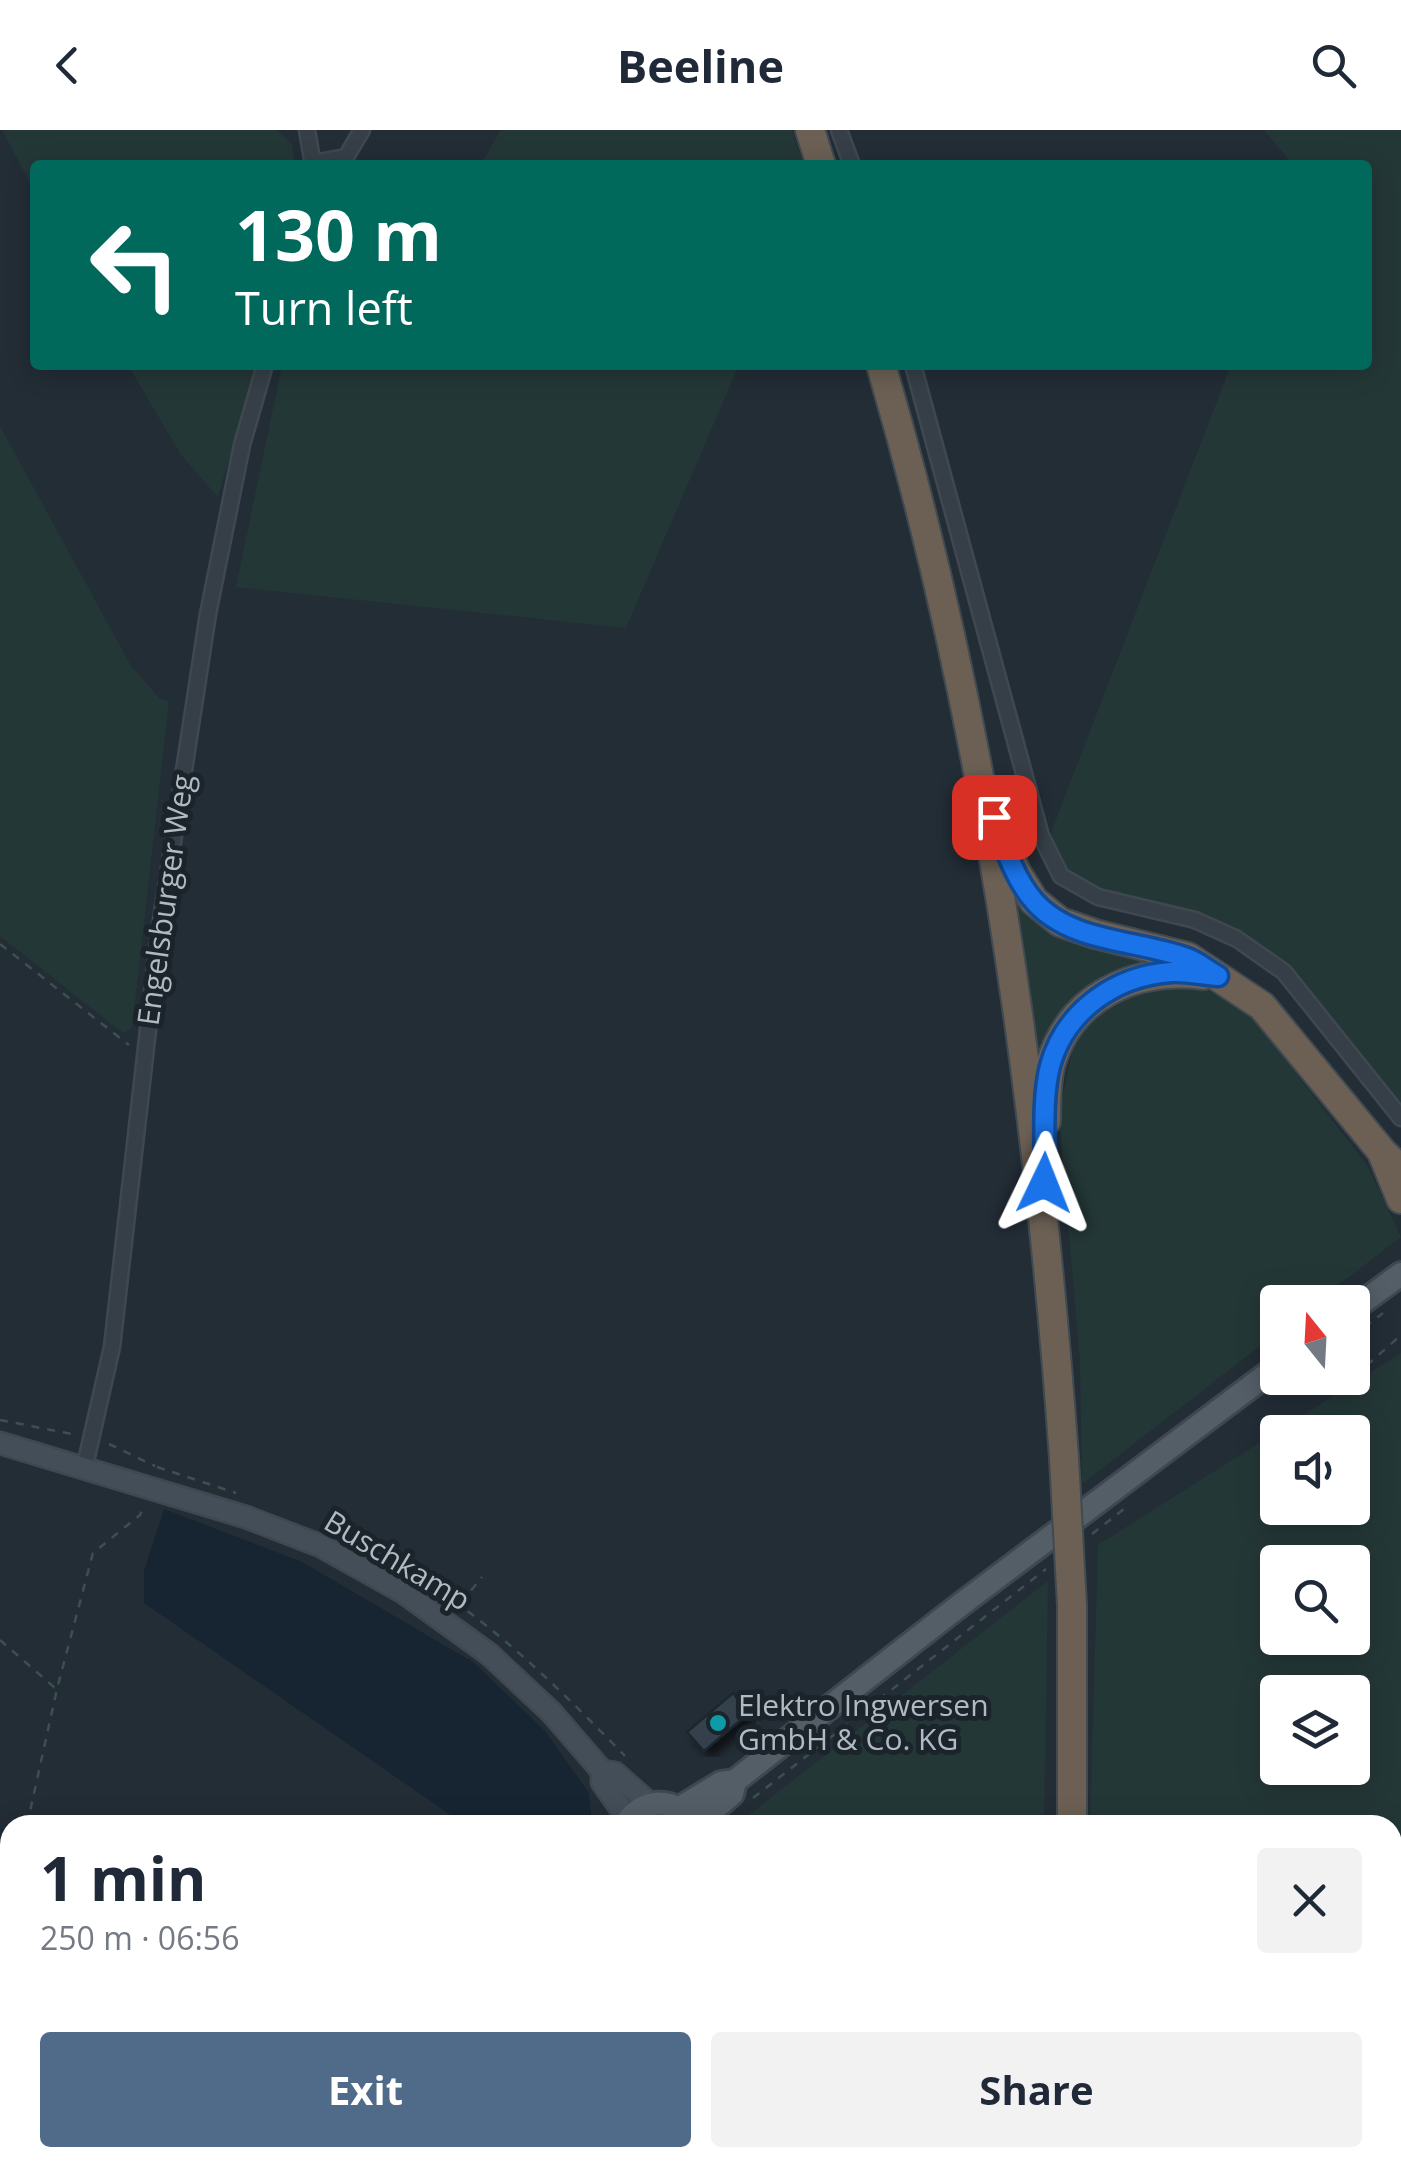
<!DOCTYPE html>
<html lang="en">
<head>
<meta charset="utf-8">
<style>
  :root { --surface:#fff; --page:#f2f2f3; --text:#1f2937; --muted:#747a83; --accent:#506b89 }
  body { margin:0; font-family:"Open Sans",sans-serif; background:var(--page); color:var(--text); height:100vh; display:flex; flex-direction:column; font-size:38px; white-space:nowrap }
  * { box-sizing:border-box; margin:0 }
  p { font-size:32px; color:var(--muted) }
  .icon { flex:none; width:55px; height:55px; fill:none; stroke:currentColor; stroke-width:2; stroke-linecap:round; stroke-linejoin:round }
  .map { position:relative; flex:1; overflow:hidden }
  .side { position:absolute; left:0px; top:1685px; width:1402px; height:352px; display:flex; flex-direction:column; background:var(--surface); border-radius:30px 30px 0 0; box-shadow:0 5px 25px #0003 }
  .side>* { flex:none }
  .hud { position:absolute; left:30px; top:30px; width:1342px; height:210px; border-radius:10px; box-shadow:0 5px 25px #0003; background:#00695c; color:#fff; overflow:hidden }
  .needle { width:65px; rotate:342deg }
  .controls { position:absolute; left:1260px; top:1155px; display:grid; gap:20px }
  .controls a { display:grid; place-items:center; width:110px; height:110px; border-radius:10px; background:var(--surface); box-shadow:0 5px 25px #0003; font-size:50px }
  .pin { position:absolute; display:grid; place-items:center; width:85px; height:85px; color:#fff; margin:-42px; border-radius:20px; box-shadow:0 5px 15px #0006 }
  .me { position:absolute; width:110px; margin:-55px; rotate:2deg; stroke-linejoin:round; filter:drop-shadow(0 0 8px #0008) }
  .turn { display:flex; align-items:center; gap:35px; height:210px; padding:0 40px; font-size:45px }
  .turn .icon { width:130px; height:130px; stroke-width:2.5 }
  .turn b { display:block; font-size:70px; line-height:85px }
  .round { display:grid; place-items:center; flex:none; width:105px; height:105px; border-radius:10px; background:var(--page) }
  .summary { display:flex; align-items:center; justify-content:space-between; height:170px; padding:0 40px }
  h1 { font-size:60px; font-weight:700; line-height:75px }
  .button { display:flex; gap:20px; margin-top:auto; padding:20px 40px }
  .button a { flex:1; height:115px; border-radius:10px; background:var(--accent); color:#fff; font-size:40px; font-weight:700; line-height:115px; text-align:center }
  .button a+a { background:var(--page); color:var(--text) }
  header { display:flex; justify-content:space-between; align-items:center; height:130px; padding:0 40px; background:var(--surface); font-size:45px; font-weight:700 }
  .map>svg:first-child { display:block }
</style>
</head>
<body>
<header><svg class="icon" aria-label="back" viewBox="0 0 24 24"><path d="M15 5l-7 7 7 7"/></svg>Beeline<svg class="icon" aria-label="search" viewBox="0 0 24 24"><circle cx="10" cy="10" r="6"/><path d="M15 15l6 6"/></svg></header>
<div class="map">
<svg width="1401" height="2036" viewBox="0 0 1401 2036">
  <defs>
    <filter id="shadow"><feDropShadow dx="7" dy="7" stdDeviation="5" flood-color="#0009"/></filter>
  </defs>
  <rect width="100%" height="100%" fill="#232d36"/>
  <!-- green -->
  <path fill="#243737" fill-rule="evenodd" d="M2,0H277L292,14L295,35H35V62Z
    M501,0H792L804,35H489L482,32Z
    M1264,0H1401V977L1240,804L1197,783L1101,761L1066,740L1050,705L1231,235H1368V35H1293Z
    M128,235H256L218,367L181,325Z
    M282,235H739L626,498L236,457Z
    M0,296L131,536L160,569L169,571L132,898L123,903L0,806Z
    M1006,745L1037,784L1183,834C1163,837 1140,837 1121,842C1066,857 1051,907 1038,956Z
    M1203,858L1250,884L1367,1035L1401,1107L1316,1172H1278L1277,1203L1082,1354L1080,1231L1059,986L1074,912L1098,883L1135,861Z
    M1401,1223V1726L1393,1730L1392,1695H1090L1098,1415ZM1278,1302H1352V1378H1278ZM1278,1432H1352V1508H1278ZM1278,1562H1352V1638H1278Z
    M1048,1451L1044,1695H736Z
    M1393,1947L1401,1965V2036H1071V2028H1392Z"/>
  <!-- water -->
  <path fill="#172532" d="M164,1379L302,1432L473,1532L545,1601L589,1663L592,1695H465L144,1473V1441Z"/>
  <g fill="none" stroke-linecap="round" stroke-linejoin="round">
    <!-- stream -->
    <path stroke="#172532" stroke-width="5" d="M1381,2028L1383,2036"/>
  </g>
  <!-- building -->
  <path fill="#35414d" stroke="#1d262d" stroke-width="2.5" filter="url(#shadow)" d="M733,1563L749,1583L704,1621L687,1602Z"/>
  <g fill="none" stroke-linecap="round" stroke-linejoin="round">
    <!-- street casing -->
    <g stroke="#3f4850" stroke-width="19">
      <path id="street" d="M307,0L313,35
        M839,0L852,35
        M313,33L346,27L362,0
        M913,235L1041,706L1061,746L1098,767L1195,790L1237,809L1284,842L1401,988
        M84,1340L112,1217L159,803L208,484L242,315L265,235
        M0,1818L8,1782
        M0,1901L10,1929
        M74,2028L78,2036
        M435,2028L442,2036
        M702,2028L709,2036
        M541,2036L553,2028"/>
    </g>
    <!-- secondary casing -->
    <g stroke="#3f4850" stroke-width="25">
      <path id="secondary" d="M0,1313L246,1387L321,1416L403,1462L489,1524L551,1582L602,1641V1652L628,1689
        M602,1641L615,1643L650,1674
        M265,2036L275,2028"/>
    </g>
    <!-- primary casing -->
    <g stroke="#3f4850" stroke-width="28">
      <path id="primary" d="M1352,1180L1401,1144
        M680,1678L721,1653L735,1651L955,1479L1278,1236
        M625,1695C643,1666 677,1667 696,1695
        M696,1695L732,1664L735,1651"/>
    </g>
    <!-- highway casing -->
    <g stroke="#414a51" stroke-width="32">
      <path id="highway" d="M810,0L821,35
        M881,235C985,590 1038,960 1064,1328
        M1001,705L1016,742L1034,771L1060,792L1095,804L1188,827L1262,876L1383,1023L1401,1040
        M1046,991C1046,974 1046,953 1050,936C1070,865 1135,837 1204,845
        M1383,1025L1401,1069
        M1072,1476V1695
        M1017,2028L1020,2036
        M1059,2036L1060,2028"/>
    </g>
    <!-- path -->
    <path stroke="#3d504f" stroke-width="2.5" stroke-dasharray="8 8" stroke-linecap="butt" d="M0,814L129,915
      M1352,1207L1383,1183
      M1355,1246L1401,1205
      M0,1290L77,1305
      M109,1314L155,1336
      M157,1337L236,1363
      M1092,1404L1129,1375
      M359,1414C468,1468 541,1540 625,1626
      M461,1473L482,1447
      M0,1510L55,1558
      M753,1668L1046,1439
      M27,1695L57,1559L93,1423L140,1385L144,1376"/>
    <!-- street -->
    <use href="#street" stroke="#363f47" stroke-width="14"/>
    <!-- secondary -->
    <use href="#secondary" stroke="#444e59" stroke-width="20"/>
    <!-- primary -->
    <use href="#primary" stroke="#545e67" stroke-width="22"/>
    <!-- highway -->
    <use href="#highway" stroke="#6c6054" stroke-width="28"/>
    <!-- highway-bridge casing -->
    <g stroke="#414a51" stroke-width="32" stroke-linecap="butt">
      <path id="highway-bridge" d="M1064,1328L1072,1476"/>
    </g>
    <!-- highway-bridge -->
    <use href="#highway-bridge" stroke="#6c6054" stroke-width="28"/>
  </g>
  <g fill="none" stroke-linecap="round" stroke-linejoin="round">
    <!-- route casing -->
    <g stroke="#114b97" stroke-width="25">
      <path id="route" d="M994,687C1004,715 1014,748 1034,771C1069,812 1136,810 1184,827C1196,830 1207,840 1218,846C1203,845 1186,841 1171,842C1115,846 1065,881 1050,936C1041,972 1046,1016 1044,1053"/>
    </g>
    <!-- route -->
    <use href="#route" stroke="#1a73e8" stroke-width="18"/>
  </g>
  <!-- markers -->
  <circle fill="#0f9aa8" stroke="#1b242b" stroke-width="4" cx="718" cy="1593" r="10"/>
  <g text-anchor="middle" stroke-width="10" stroke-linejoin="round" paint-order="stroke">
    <!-- street labels -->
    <g font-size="30" fill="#b1bac3" stroke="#1b242b">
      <text transform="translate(166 770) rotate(-82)" y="10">Engelsburger Weg</text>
      <text transform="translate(397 1431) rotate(31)" y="10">Buschkamp</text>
    </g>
    <!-- poi labels -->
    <g font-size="30" fill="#b1bac3" stroke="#1b242b" text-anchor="start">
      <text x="738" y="1586">Elektro Ingwersen<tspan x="738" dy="34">GmbH &amp; Co. KG</tspan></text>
    </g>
  </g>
</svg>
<div class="controls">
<a><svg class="needle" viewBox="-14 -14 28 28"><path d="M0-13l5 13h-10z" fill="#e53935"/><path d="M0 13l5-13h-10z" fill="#747a83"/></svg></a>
<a><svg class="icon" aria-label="sound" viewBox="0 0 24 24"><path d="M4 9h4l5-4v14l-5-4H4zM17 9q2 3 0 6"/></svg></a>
<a><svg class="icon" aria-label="search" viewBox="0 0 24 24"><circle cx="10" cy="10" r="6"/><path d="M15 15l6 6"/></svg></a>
<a><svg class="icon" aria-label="layers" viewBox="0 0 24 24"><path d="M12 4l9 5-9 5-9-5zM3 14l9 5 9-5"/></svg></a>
</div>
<div class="pin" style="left:994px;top:687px;background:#d93025"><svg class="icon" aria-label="arrive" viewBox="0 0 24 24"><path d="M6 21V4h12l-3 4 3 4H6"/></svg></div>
<svg class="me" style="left:1044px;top:1053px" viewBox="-20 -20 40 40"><path d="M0-17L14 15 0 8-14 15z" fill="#1a73e8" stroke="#fff" stroke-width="4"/></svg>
<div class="hud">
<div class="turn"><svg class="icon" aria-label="left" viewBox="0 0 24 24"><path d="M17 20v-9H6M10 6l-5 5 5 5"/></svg><div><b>130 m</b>Turn left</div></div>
</div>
<section class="side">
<div class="summary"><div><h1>1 min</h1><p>250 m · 06:56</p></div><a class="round"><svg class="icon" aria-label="close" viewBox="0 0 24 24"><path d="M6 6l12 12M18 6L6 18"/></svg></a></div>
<div class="button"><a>Exit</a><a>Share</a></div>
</section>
</div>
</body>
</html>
